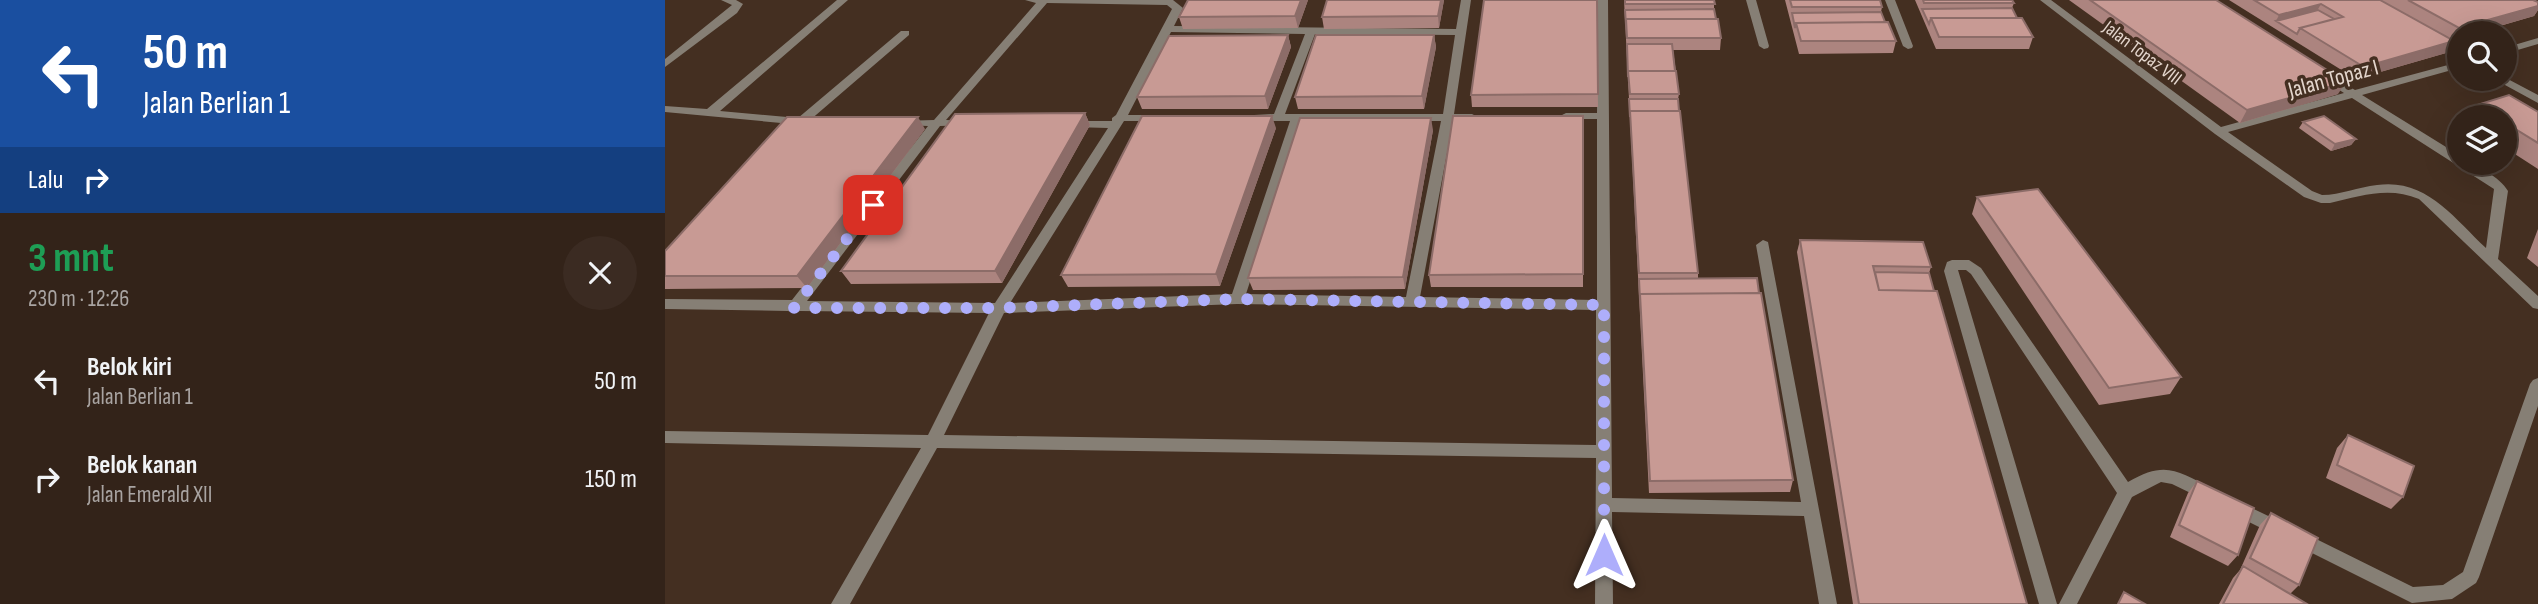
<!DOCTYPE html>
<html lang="id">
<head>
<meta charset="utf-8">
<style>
  :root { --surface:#332319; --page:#3b2b22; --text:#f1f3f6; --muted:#a9a4a2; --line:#4e4038 }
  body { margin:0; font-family:"Sofia Sans Condensed",sans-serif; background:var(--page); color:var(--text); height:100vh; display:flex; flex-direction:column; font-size:26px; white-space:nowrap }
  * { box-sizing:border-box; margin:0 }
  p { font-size:23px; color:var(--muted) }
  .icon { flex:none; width:38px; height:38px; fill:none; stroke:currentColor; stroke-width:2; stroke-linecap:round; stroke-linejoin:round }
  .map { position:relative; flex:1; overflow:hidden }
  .panel { display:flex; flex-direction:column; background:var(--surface); width:665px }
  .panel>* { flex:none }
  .guide { background:#1a4fa0; color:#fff; overflow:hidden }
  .tools { position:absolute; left:1782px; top:21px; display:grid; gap:14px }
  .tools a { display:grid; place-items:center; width:70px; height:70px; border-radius:50%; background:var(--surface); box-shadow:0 7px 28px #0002,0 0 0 2px var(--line); font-size:35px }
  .pin { position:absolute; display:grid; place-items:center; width:60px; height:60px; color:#fff; margin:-30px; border-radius:14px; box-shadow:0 4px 10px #0006 }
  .me { position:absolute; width:77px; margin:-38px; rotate:0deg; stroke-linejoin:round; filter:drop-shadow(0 0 5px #0008) }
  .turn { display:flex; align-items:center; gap:24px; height:147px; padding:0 28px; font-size:32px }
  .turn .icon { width:91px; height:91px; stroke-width:2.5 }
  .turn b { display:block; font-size:49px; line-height:60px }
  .then { display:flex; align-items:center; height:66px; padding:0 28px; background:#0003; gap:14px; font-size:26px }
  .round { display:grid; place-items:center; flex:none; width:74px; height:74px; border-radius:37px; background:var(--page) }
  .headline { display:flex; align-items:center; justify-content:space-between; height:119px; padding:0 28px }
  h1 { font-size:42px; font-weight:700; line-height:52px; color:#1e9e55 }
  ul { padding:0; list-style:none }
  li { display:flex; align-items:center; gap:21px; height:98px; padding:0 28px }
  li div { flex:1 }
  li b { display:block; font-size:26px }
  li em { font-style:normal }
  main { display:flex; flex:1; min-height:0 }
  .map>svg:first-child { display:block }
</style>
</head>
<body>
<main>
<section class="panel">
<div class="guide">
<div class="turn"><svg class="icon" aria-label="left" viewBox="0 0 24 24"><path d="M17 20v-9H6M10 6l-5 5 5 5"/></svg><div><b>50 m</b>Jalan Berlian 1</div></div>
<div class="then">Lalu<svg class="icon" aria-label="right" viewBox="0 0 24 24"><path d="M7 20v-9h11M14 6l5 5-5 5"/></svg></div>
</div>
<div class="headline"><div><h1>3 mnt</h1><p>230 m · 12:26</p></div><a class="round"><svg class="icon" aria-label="close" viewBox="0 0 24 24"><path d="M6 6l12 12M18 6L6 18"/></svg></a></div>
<ul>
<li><svg class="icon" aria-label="left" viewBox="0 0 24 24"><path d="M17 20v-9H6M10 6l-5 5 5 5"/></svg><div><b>Belok kiri</b><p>Jalan Berlian 1</p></div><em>50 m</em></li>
<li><svg class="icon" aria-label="right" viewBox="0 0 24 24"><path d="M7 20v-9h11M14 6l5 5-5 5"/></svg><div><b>Belok kanan</b><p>Jalan Emerald XII</p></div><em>150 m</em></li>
</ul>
</section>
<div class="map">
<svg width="1873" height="604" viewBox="0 0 1873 604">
  <rect width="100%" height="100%" fill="#442f21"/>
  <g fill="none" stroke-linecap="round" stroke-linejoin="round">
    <!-- street -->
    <path fill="#867f75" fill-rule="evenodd" d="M56,0H71L78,4L72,13L0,67V59L67,5Z
      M172,0H183L55,111L133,118L236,31H244V35L144,121L143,124L132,128L127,124L0,112V106L42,109Z
      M360,0H508L518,8L509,26L791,29L796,0H806L789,114H807L813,117L807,120L788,121L755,297L932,300V119H901L895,116L901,113H932L933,0H943L947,498L1136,502L1091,245L1098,240L1103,242L1172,604H1154L1139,516L947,512L948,604H930L931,458L272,448L185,604H166L256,448L0,443V431L263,435L324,313L135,311L129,313L123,311L0,309V299L127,300L263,126L235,125V121L269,120L371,3ZM382,3L502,5L507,9L451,115L447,118V121H407L401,124L407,127L443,128L330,303L142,301L275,126L304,125V121L281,120ZM506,32L640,34L609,114L589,115L583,118L589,121H625L567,294L345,303L459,121H492L498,118L492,115H463ZM650,34L790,35L778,114H620ZM637,121H776L741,297L581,294ZM572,304L931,310V445L279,435L339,313Z
      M1081,0H1091L1104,46L1103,48L1099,49L1094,46Z
      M1220,0H1230L1248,46L1247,48L1243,49L1238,46Z
      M1375,0H1386L1556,127L1679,93L1657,79V75H1665L1690,90L1794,62V68L1697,95L1794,155V163C1810,163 1835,177 1843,191L1833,259L1873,296V309L1868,308L1754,199C1724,186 1695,196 1665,203H1656L1639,197L1550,134ZM1687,98L1829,189L1821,248C1788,217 1761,178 1712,185C1693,187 1676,195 1657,195L1647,191L1563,132Z
      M1768,37L1794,50V58L1764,42V38Z
      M1873,38V44L1839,54V48Z
      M1839,77L1873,95V103L1829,79H1839Z
      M1287,260H1304L1316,268L1463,482C1501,460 1512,471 1548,489L1550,494L1548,499L1542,501L1507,484L1496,482L1467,497L1412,604H1394L1452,493L1306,274L1301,270H1293L1392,604H1374L1279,271L1282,262Z
      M1873,378V406L1814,577L1811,583L1787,599L1747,603L1627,543L1624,538L1627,533L1633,530L1748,587L1778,585L1798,572L1865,384L1868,380Z
      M1570,500L1620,524L1622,529L1620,534L1614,536L1608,534L1564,512L1562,507L1564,502Z"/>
  </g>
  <!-- wall -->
  <path fill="#ac847f" d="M643,0L633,28L518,29L514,17Z
    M662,0H779L774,28L659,29L657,17Z
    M932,0L933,107H807L806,95Z
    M959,0H1049V9L1056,38L1055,50H1008L1014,94L1013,99L1033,273V278L1128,480L1125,492L984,493Z
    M1120,0H1215L1217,7L1216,12L1220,22L1231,41L1228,53L1134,54Z
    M1250,0H1347L1349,3L1347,8L1352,18L1368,37L1364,49H1271Z
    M1404,0H1551L1673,94L1575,123Z
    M1564,0H1868L1873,2V10L1869,16L1787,40L1789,41L1781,53L1691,79Z
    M623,35L626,47L603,109H477L472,97Z
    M769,35L771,47L759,109H633L630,97Z
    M1812,105L1873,112V169L1839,147V117H1803Z
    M420,113L425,125L337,283L186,284L176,271Z
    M918,116V287H766L764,275Z
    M1638,122L1691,139L1686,145L1666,151L1634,128Z
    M611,128L555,286L403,287L396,275Z
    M260,129L142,288L0,289V251Z
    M768,130L740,289L588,290L583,278Z
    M1312,197L1516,377L1505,394L1434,405L1307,214Z
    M1873,229V267L1862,258Z
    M1135,240L1266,267L1264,273L1362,604H1188L1132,252Z
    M1683,435L1738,497L1726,509L1661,478L1672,448Z
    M1532,481L1573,555L1563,566L1505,537L1523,493Z
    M1606,513L1634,585L1625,594L1642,604H1554L1568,578L1575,570L1595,525Z"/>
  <!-- shaded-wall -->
  <path fill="#8c6c68" d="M636,0H643L633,28L630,16Z
    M776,0H779L774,28L773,16Z
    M1656,4L1649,16L1611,21L1614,15Z
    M1873,6V10L1869,16L1810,33H1794V38L1786,40L1794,28Z
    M623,35L626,47L603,109L600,96Z
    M769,35L771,47L759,109L757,96Z
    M1789,41L1781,53L1691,79L1699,67Z
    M1681,82L1673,94L1575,123L1582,110Z
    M420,113L425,125L337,283L330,271Z
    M607,116L611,128L555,286L551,274Z
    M253,117L260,129L142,288L132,276Z
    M766,118L768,130L740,289L738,277Z
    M1691,139L1686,145L1666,151L1670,144Z"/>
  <!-- building -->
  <path fill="#c89a94" stroke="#8c6c68" stroke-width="2" d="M523,0H636L630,16L514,17Z
    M662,0H776L773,16L657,17Z
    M819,0H932L933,94L806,95Z
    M960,0H1049L1050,4H960Z
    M1125,0H1215L1217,7H1127Z
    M1258,0H1347L1349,3H1259Z
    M1425,0H1551L1681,82L1582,110Z
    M1589,0H1715L1789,41L1699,67L1635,28L1678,17L1656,4L1614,15Z
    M1743,0H1868L1873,2V6L1794,28Z
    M1347,8L1352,18H1266L1264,24L1257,9Z
    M1049,9L1051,19H961V25L960,10Z
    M1653,10L1669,19L1635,28L1632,34L1611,21Z
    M1216,12L1220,22L1131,23L1130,28L1127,13Z
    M1266,18H1357L1368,37H1274Z
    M961,19H1053L1056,38H962Z
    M1223,22L1231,41H1136L1131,23Z
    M623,35L600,96L472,97L504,36Z
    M651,35H769L757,96L630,97Z
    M962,44H1007L1010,71H963V77Z
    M963,71H1011L1014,94H965Z
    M1844,95L1873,112V143L1839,122V117H1831L1812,105Z
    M964,99H1013L1014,111H965V117Z
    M965,111H1015L1033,273H974Z
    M420,113L330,271H176L290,114Z
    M477,116H607L551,274L396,275Z
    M788,116H918V274L764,275Z
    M1659,116L1691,139L1670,144L1638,122Z
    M122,117H253L132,276H0V251Z
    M635,118H766L738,277L583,278Z
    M1373,189L1516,377L1444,388L1312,197Z
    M1135,240L1258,242L1266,267L1208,266L1214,290L1272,291L1362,604H1194Z
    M1210,272L1264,273L1269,291L1214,290Z
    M1092,278L1094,293L975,294V300L974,279Z
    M1096,293L1128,480L985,481L975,294Z
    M1683,435L1749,466L1738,497L1672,465Z
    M1532,481L1589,508L1573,555L1514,525Z
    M1606,513L1653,538L1634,585L1585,558Z
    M1578,566L1642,604H1558Z
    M1459,592L1480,604H1453Z"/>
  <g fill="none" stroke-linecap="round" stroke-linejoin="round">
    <!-- route -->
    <path stroke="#aeaefb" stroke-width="12" stroke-dasharray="0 21.6" d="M208,205L129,308H334L572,299L939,305V555"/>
  </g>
  <g text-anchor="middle" stroke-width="7" stroke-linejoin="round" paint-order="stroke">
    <!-- far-street labels -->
    <g font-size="19" fill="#e4d6cd" stroke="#442f21">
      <text transform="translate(1478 52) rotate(37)" y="7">Jalan Topaz VIII</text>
    </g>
    <!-- street labels -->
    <g font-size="23" fill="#e4d6cd" stroke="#442f21">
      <text transform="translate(1668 78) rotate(-15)" y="8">Jalan Topaz I</text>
    </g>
  </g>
</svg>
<div class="tools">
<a><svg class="icon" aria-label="search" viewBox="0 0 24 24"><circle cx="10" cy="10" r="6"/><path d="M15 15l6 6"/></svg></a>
<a><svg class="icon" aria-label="layers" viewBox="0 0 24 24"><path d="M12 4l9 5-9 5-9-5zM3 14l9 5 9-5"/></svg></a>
</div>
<div class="pin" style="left:208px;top:205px;background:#d93025"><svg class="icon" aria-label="arrive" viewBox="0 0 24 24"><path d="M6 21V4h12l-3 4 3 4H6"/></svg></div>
<svg class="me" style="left:939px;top:555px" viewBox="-20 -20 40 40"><path d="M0-17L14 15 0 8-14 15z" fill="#aeaefb" stroke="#fff" stroke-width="4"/></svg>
</div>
</main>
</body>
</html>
